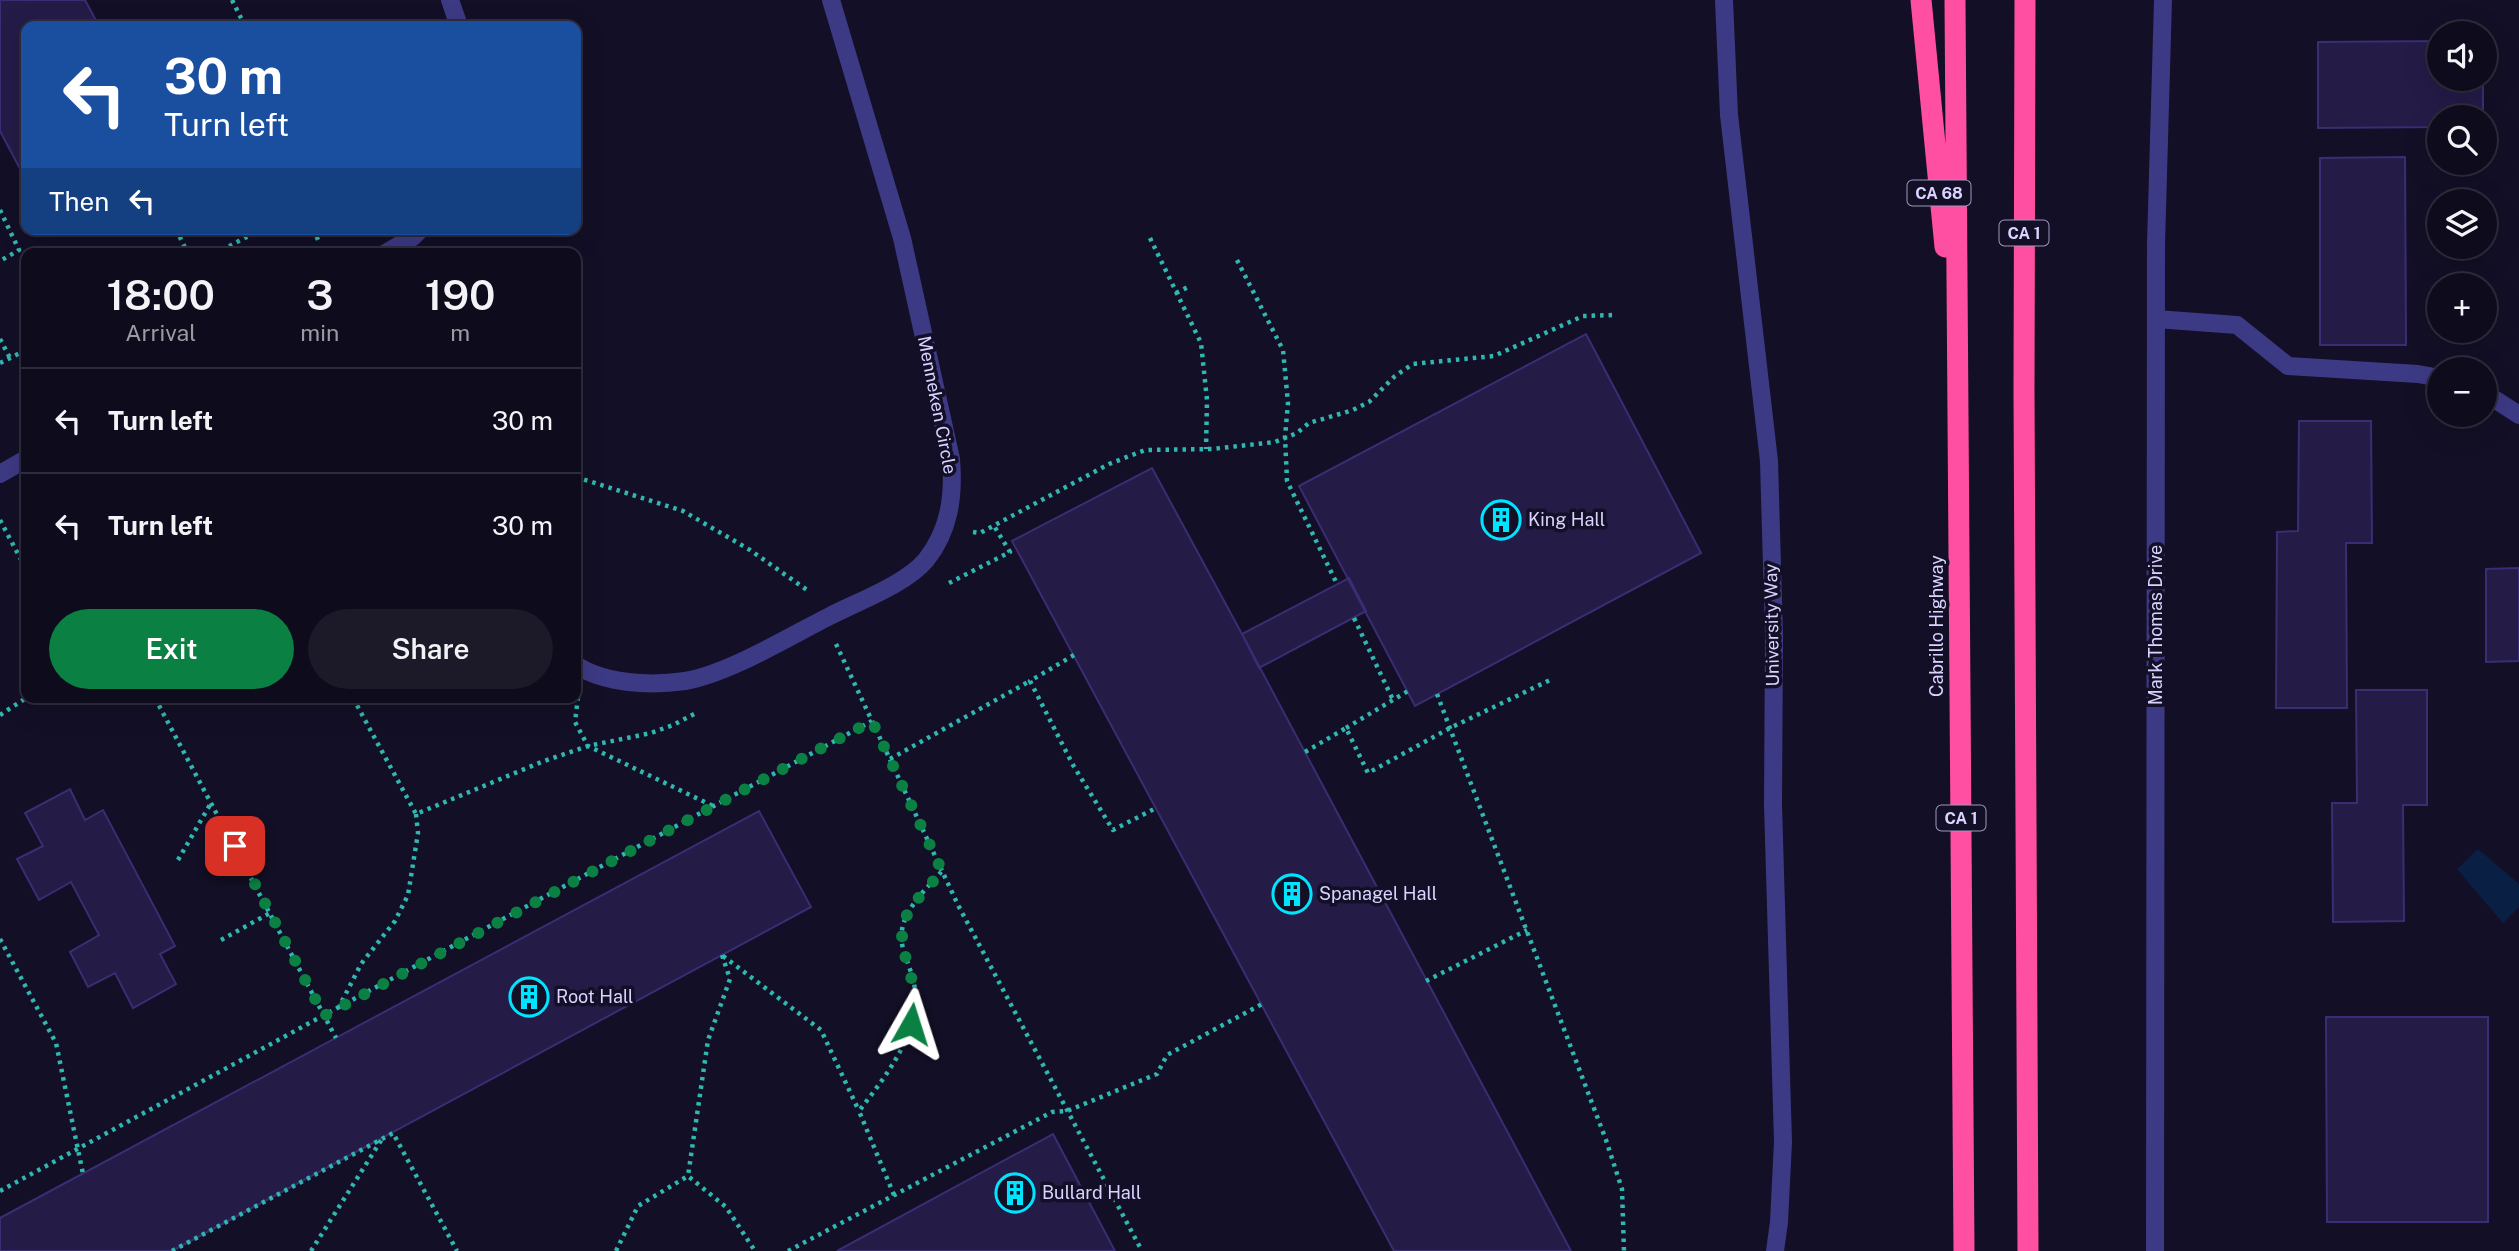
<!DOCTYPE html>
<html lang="en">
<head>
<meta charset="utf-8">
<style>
  :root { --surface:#0e0b1c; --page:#1c1929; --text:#f1f3f6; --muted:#9b9ba3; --line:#2e2b3b; --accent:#0b8043 }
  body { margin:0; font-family:"Public Sans",sans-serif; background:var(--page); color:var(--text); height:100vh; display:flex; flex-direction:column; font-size:26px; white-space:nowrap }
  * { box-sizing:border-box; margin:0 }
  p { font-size:23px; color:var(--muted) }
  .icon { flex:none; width:38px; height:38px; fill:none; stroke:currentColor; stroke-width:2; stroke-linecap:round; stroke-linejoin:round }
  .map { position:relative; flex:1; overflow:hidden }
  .details { position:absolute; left:21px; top:248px; width:560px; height:455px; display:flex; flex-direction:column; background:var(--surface); border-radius:14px; box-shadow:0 7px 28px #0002,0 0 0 2px var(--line) }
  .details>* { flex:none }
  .hud { position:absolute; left:21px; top:21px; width:560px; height:214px; border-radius:14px; box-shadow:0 7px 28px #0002,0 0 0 2px var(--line); background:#1a4fa0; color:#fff; overflow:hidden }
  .controls { position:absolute; left:2427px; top:21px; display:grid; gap:14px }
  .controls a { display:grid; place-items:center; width:70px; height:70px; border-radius:50%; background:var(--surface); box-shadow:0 7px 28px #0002,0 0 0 2px var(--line); font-size:35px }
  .pin { position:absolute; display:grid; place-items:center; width:60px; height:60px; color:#fff; margin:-30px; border-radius:14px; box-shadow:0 4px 10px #0006 }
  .me { position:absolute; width:77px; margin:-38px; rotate:6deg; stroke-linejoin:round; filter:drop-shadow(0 0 5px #0008) }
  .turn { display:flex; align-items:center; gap:24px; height:147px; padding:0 28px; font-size:32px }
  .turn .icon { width:91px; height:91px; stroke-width:2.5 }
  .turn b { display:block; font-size:49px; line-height:60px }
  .then { display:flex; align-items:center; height:66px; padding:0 28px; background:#0003; gap:14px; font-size:26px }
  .eta { display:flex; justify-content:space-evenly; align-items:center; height:119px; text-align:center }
  .eta b { font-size:42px; font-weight:600; line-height:49px }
  .button { display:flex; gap:14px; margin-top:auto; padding:14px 28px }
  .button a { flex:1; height:80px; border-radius:42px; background:var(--accent); color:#fff; font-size:28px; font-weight:600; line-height:80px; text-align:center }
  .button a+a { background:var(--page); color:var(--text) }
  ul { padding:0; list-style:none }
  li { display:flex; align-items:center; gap:21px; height:105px; padding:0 28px; border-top:2px solid var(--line) }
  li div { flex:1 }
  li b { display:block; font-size:26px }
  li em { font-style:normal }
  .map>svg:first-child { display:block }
</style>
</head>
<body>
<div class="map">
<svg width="2519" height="1251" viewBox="0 0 2519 1251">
  <rect width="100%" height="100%" fill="#130f26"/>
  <!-- water -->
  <path fill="#0a1f44" d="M2478,849L2519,884V907L2503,923L2457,869Z"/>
  <!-- building -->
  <path fill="#241b47" stroke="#3b2d73" stroke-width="2" d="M0,0H85L99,26H26V180L0,131Z
    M2440,41V79H2483V117H2440V127L2318,128V42Z
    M2405,157L2406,345H2320V158Z
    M1586,334L1701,553L1415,706L1299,486Z
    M2299,421H2371L2372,543H2346L2347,708H2276L2277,532L2298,531Z
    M1152,468L1242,634L1571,1251H1394L1012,541Z
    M2519,568V661L2486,662V569Z
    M1349,578L1366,611L1259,668L1242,634Z
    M2356,690H2427V805H2403L2404,921L2333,922L2332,803H2357Z
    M70,789L85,820L103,810L175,946L160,954L176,984L133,1008L115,973L88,987L70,952L99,935L71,882L39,900L17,859L43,846L25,813Z
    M759,811L811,907L172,1251H0V1218Z
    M2326,1017H2488V1222H2327Z
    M1053,1134L1115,1251H837Z"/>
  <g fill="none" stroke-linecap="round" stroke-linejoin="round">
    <!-- path -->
    <path stroke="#2fb8b0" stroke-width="4.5" stroke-dasharray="3.5 5" stroke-linecap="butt" d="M232,0L245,26
      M0,210L19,250L0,261
      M176,229L188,254
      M313,229L319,242
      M1150,238L1201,343L1207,400L1206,449
      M214,254L262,229
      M1237,260L1283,350L1288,403L1285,437L1287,481L1337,584
      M1176,293L1190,286
      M0,339L10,358
      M0,363L26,350
      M576,477L683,511L750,550L807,590
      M0,520L26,569
      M973,532L980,533L1109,464L1145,450L1212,449L1275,442L1297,433L1309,423L1353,410L1369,402L1395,376L1413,364L1494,356L1583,316L1613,315
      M949,583L1010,552L994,526
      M1354,618L1393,700
      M836,644L958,905L1142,1251
      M1074,655L1030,681L1073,765L1113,830L1156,808
      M1437,694L1606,1140L1622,1189L1624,1251
      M578,697L575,722L588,746L713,806
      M155,698L336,1038
      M353,698L416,814L544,761L588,746L651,733L673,725L698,712
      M0,715L26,698
      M1346,728L1408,691
      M1305,752L1346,728L1368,773L1450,728L1550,680
      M890,759L1030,681
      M416,814L418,833L408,895L395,921L361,964L339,1007L872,721
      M178,860L211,803
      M0,939L56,1043L83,1174
      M221,940L270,913
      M722,955L730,979L708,1040L688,1176L726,1207L755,1251
      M723,956L821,1030L859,1111
      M1426,981L1527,930
      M0,1191L339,1007
      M894,1195L859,1111C884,1078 919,1036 915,991C914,975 905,959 902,944C897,914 925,891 942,871
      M172,1251L393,1133L457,1251
      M311,1251L382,1139
      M616,1251L638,1206L688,1176
      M788,1251L1052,1112L1067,1111L1157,1074L1167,1055L1262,1004"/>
    <!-- minor -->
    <path stroke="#3d3a85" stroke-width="18" d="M450,0L459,26
      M1724,0L1729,115L1769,461L1774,636L1773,805L1783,1142L1779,1222L1775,1251
      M384,254L413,237L421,229
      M2156,319L2237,325L2288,366L2418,374L2440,378
      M2485,393L2519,415
      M0,474L26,459
      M576,665C605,684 650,686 685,681C728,674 790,636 830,616C859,601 906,584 926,560C950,530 954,495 951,459L902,238L831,0
      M2155,1251L2156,244L2163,0"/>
    <!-- highway -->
    <path stroke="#ff4fa3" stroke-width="21" d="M1921,0L1945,247
      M1955,0L1964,1251
      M2025,0L2024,391L2028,1251"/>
  </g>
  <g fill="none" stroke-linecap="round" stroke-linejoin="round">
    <!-- route -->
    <path stroke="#0b8043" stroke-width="12" stroke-dasharray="0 21.6" d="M235,846L324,1016L872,721L942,871L908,910L901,941L915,991L911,1024"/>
  </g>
  <!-- icons -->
  <defs>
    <g id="building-ring" transform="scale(2.0125)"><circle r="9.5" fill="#130f26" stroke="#00e5ff" stroke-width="1.5"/><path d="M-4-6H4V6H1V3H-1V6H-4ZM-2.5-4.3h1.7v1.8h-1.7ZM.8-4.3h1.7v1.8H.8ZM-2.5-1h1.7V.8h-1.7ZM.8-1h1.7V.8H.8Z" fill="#00e5ff"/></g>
  </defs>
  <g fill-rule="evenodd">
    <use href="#building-ring" x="1501" y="520"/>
    <use href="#building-ring" x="1292" y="894"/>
    <use href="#building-ring" x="529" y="997"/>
    <use href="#building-ring" x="1015" y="1193"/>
  </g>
  <g text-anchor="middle" stroke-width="7" stroke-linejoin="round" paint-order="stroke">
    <!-- shield labels -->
    <g fill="#130f26" stroke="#9e99be" stroke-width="2">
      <rect x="1907.5" y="180.5" width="63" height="25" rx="5"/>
      <rect x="1999.5" y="220.5" width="49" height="25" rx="5"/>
      <rect x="1936.5" y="805.5" width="49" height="25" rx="5"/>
    </g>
    <g font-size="16" font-weight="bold" fill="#d9d4ff">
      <text x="1939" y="199">CA 68</text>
      <text x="2024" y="239">CA 1</text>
      <text x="1961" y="824">CA 1</text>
    </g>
    <!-- street labels -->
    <g font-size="18" fill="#d9d4ff" stroke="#130f26">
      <text transform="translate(937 405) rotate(79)" y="6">Menneken Circle</text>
      <text transform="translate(1772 625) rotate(-91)" y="6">University Way</text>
      <text transform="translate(2156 625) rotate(-90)" y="6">Mark Thomas Drive</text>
      <text transform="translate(1937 626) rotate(-90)" y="6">Cabrillo Highway</text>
    </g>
    <!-- poi labels -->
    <g font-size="18" fill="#d9d4ff" stroke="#130f26" text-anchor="start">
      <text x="1528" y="526">King Hall</text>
      <text x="1319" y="900">Spanagel Hall</text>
      <text x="556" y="1003">Root Hall</text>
      <text x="1042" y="1199">Bullard Hall</text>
    </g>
  </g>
</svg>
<div class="controls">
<a><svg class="icon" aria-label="sound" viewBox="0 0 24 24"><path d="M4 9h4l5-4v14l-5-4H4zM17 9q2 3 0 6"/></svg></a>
<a><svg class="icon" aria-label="search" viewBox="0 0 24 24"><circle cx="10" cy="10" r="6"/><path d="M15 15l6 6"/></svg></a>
<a><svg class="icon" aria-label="layers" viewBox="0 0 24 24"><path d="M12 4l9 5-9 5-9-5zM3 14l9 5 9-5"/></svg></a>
<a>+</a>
<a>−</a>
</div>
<div class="pin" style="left:235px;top:846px;background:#d93025"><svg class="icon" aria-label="arrive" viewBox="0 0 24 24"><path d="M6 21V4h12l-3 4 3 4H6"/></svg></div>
<svg class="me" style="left:911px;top:1024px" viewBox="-20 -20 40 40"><path d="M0-17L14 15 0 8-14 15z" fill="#0b8043" stroke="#fff" stroke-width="4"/></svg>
<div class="hud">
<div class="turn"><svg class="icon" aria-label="left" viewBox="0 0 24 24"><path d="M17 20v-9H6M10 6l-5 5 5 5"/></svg><div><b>30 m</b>Turn left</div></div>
<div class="then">Then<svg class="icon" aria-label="left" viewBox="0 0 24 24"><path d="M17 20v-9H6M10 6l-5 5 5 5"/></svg></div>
</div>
<section class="details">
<div class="eta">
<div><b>18:00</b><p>Arrival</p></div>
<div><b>3</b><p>min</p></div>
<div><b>190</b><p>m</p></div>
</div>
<ul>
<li><svg class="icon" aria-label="left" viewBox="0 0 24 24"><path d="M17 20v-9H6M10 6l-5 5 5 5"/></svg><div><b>Turn left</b></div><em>30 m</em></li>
<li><svg class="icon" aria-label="left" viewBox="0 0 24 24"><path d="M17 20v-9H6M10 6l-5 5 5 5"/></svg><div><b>Turn left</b></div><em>30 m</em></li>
</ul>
<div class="button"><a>Exit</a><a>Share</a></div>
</section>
</div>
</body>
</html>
